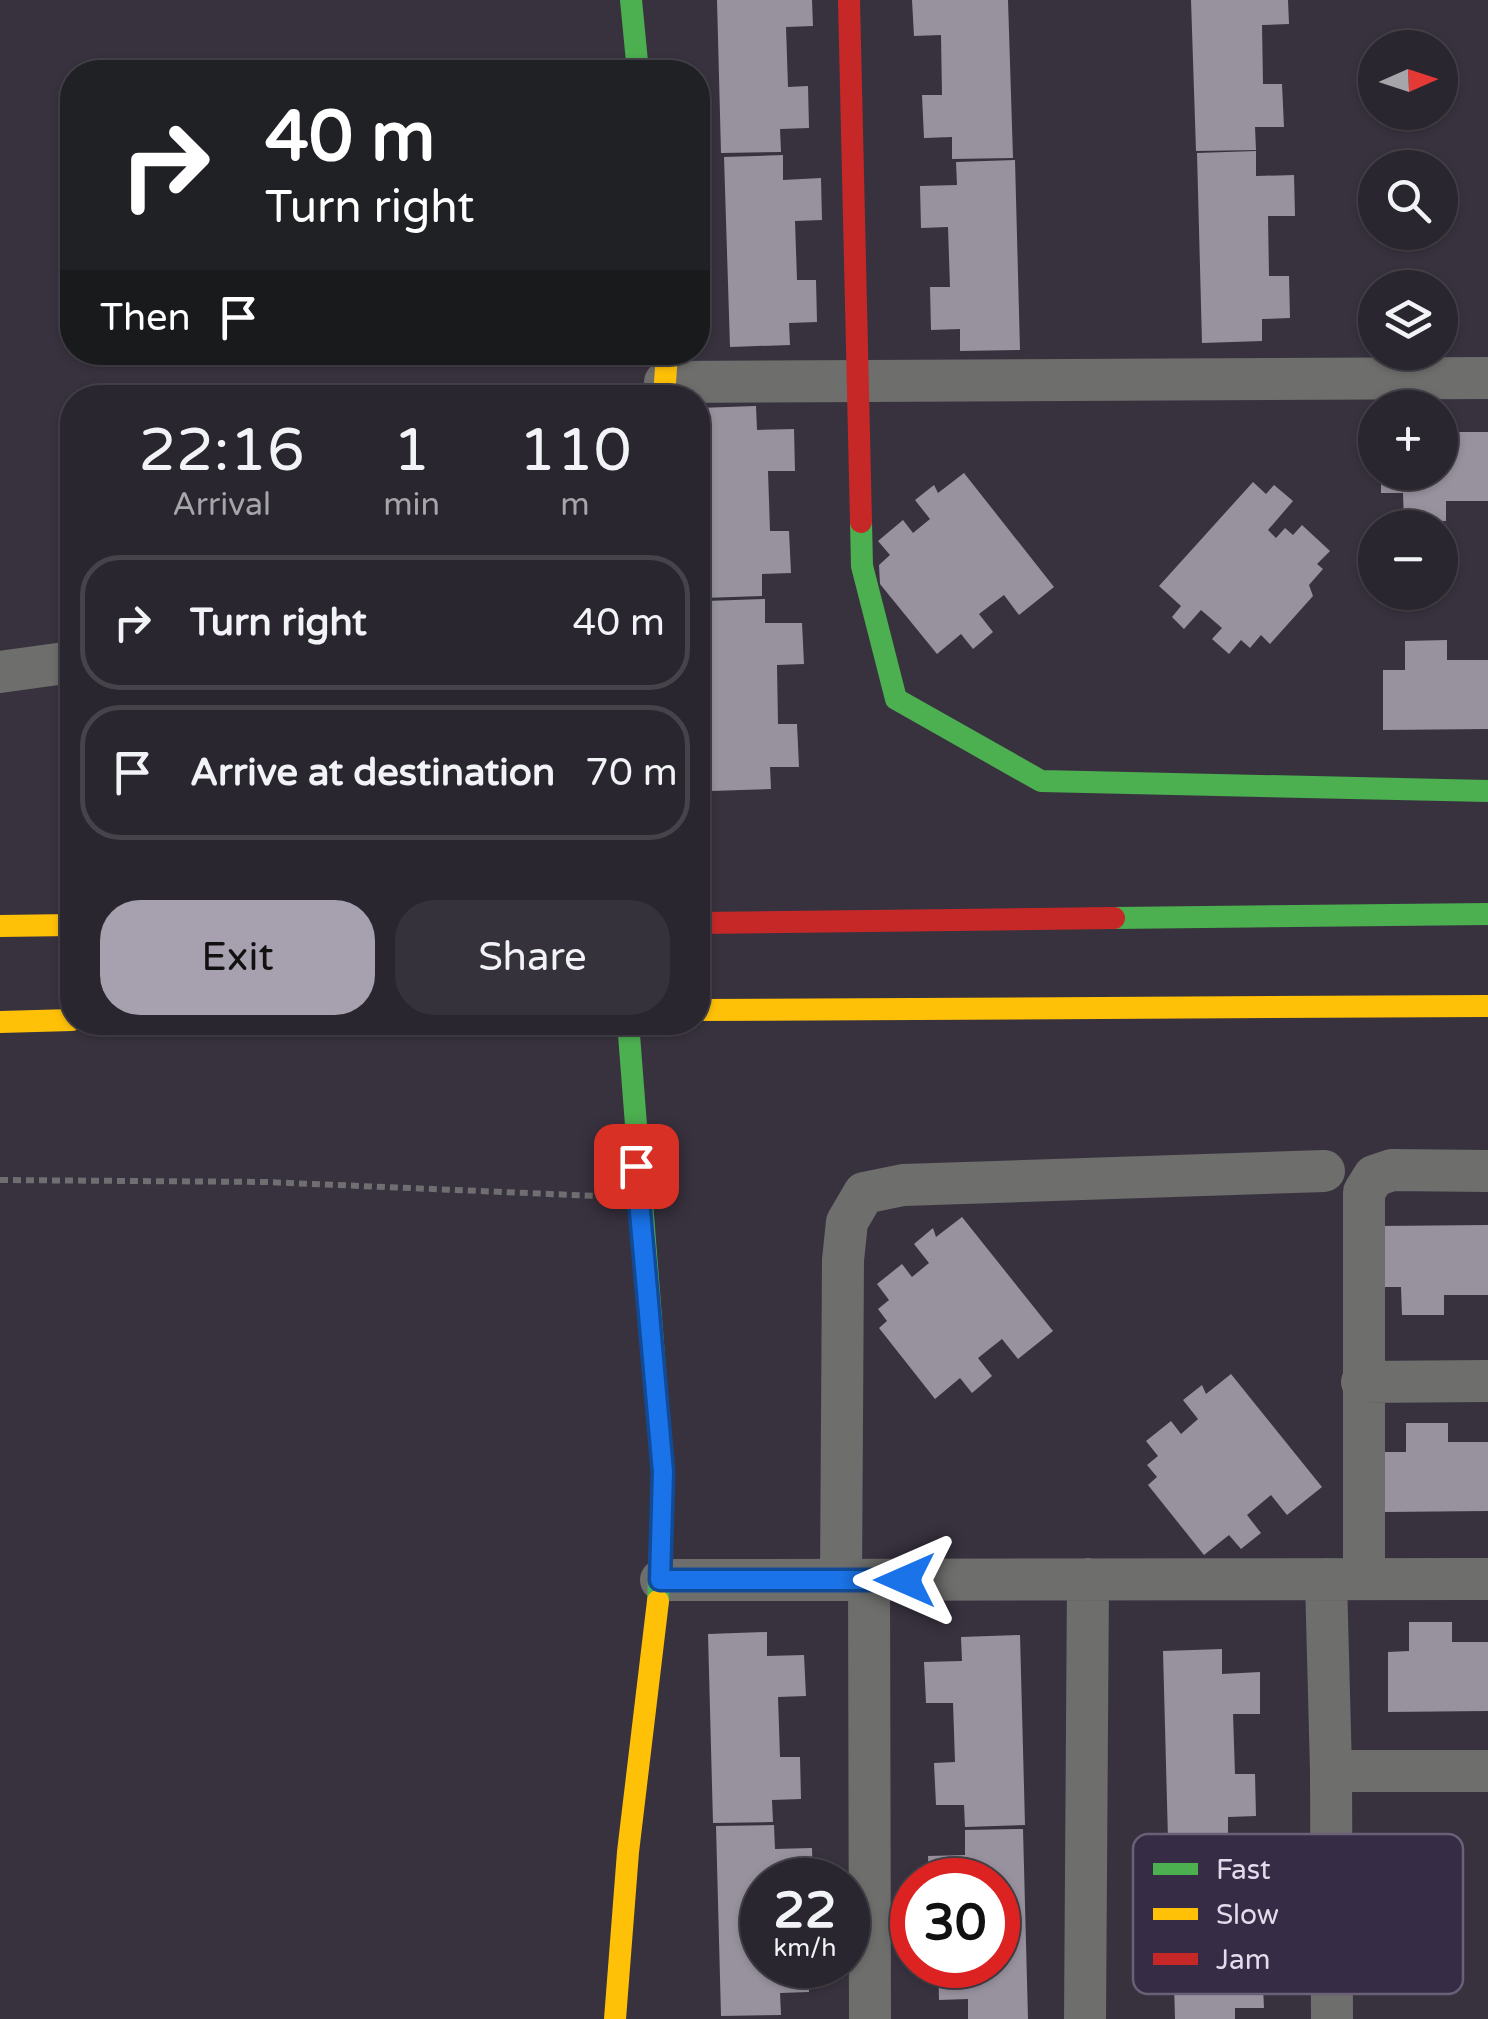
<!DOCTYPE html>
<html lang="en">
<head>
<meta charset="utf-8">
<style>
  :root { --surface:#2a262f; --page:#36323b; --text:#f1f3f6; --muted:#a5a5aa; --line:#46434b; --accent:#a6a0af }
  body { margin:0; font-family:"Varela Round",sans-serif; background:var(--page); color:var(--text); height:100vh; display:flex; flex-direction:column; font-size:38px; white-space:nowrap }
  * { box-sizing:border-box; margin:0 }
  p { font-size:32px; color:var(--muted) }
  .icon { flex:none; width:55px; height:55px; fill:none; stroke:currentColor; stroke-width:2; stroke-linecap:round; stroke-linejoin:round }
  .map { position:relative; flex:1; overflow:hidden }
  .side { position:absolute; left:60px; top:385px; width:650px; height:650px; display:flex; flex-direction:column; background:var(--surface); border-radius:40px; box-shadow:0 2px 8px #0004,0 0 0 2px var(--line) }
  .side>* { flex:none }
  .top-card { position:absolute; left:60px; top:60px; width:650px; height:305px; border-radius:40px; box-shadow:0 2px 8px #0004,0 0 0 2px var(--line); background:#202124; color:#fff; overflow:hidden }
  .needle { width:65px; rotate:87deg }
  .tools { position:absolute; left:1358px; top:30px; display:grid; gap:20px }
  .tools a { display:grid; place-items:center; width:100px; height:100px; border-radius:50%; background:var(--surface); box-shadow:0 2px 8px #0004,0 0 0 2px var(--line); font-size:50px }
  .speed { position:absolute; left:740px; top:1858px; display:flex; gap:20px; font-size:50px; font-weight:700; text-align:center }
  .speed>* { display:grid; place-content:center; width:130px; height:130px; border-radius:50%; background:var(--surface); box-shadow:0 2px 8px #0004,0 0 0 2px var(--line); line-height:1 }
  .speed small { font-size:25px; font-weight:400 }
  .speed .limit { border:15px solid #d22; background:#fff; color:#111 }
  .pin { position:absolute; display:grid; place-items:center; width:85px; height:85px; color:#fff; margin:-42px; border-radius:20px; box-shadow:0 5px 15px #0006 }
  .me { position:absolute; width:110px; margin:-55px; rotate:270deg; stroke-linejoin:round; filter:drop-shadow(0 0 8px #0008) }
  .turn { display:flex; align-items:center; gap:35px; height:210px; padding:0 40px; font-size:45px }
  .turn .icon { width:130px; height:130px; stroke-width:2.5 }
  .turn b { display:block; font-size:70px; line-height:85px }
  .then { display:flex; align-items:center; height:95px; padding:0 40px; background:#0003; gap:20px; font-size:38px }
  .eta { display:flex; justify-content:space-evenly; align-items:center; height:170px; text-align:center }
  .eta b { font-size:60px; font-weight:600; line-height:70px }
  .button { display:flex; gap:20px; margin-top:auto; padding:20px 40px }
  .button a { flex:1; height:115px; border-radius:40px; background:var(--accent); color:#111; font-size:40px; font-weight:600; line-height:115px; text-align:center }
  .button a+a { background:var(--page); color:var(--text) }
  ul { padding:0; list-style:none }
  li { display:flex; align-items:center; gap:30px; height:135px; margin:0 20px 15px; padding:0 20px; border:5px solid var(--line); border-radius:40px }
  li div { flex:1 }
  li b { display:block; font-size:38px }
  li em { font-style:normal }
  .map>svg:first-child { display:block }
</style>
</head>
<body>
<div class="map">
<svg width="1488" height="2019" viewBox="0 0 1488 2019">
  <rect width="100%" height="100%" fill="#38323f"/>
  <!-- building -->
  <path fill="#98929f" d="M717,0H812L813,26L786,27L788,87L808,86L809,128L780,129L781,152L721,153Z
    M912,0H1008L1013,158L952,159V137L924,138L922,95H942L941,35L914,36Z
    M1191,0H1288L1289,24L1262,25L1263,84H1282L1284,127H1255L1256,150L1196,151Z
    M1256,151V176L1294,175L1295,216H1268L1269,276H1289L1290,318L1262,319V341L1202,343L1197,153Z
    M783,155V180L821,178L822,220L795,221L797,280H816L817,322L789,323L790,345L730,347L724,157Z
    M1015,160L1020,350L960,351V329L931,330L930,287H950L948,227L921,228L920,186L957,185L956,162Z
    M756,406L757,430L794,429L795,471H768L770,531H789L791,573L762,574V596L703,598L698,408Z
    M1440,432H1488V501H1446V521L1404,522L1403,493H1381V472H1440Z
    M964,473L1054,587L1019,615L1004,595L979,614L993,632L973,649L961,634L937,654L880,584L879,565L890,555L878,541L903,520L913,533L930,519L915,500L934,485L938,493Z
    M1253,482L1266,494L1274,485L1293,501L1268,530L1276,538L1285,528L1293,535L1302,525L1330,551L1317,564L1323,569L1309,585L1313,596L1270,644L1261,635L1250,648L1241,640L1229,654L1212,639L1222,628L1201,610L1184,629L1172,617L1181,606L1159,586Z
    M765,599V623H802L804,664L777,665L778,724H797L799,767H770L771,789L711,791L706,601Z
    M1447,640V660H1488V729L1383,730V670H1405V641Z
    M962,1217L1053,1331L1018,1359L1002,1339L978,1358L992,1376L972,1393L960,1378L935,1399L879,1328L887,1321L878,1309L889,1300L877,1284L902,1264L912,1277L929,1263L914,1244L933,1228L936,1237Z
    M1488,1225V1295H1444V1315H1402L1401,1287H1380L1379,1226Z
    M1231,1374L1322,1487L1287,1515L1271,1495L1247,1515L1261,1533L1241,1549L1229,1535L1204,1555L1148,1485L1157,1477L1147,1465L1158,1456L1146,1441L1171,1421L1181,1434L1198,1419L1183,1400L1202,1385L1206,1394Z
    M1406,1423H1448V1442H1488V1511L1385,1512L1384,1452H1406Z
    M1409,1622H1452V1642H1488V1711L1388,1712V1652L1409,1651Z
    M767,1632V1656L804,1655L806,1696L778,1697L780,1757H800L801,1799L772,1800L773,1822L713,1823L708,1634Z
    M1020,1635L1025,1825L965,1827L964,1805H936L934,1763L955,1762L953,1703H926L924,1662L962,1661L961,1637Z
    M1222,1649V1674L1260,1672V1714H1233L1235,1774H1255L1256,1816L1228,1817V1839L1168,1840L1163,1651Z
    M774,1825L775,1849L812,1848L813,1880H762V1965H808L809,1992L780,1993L781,2015L721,2016L716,1826Z
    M1023,1829L1028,2019H968V1999L939,2000L938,1965H998V1880H929L928,1856L965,1855V1830Z
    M1230,1841V1865L1267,1864L1269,1905L1242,1906L1243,1966H1262L1264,2008H1235V2019H1175L1170,1842Z"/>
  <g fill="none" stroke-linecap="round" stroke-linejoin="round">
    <!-- path -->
    <path stroke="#6f6e70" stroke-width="6" stroke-dasharray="8 5" stroke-linecap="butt" d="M0,1180L266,1182L598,1196"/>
    <!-- street -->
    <path stroke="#6e6e6c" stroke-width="42" d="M665,382L1488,378
      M0,672L72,662
      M1362,1382L1488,1381
      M1326,1579L1331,1771H1488
      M1364,1579V1192L1374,1176L1392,1170L1488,1171
      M661,1580L1488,1579
      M841,1580L843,1260L847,1222L864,1193L903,1185L1324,1171
      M869,1580L870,2019
      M1331,1771L1332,2019
      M1085,2019L1088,1579"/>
    <!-- fast -->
    <path stroke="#4caf50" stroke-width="22" d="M631,0L638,72
      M861,522L862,566L896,699L1041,781L1488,791
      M1114,918L1488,914
      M628,1022L663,1472L658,1601"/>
    <!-- slow -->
    <path stroke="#ffc107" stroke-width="22" d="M664,398L667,352
      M0,926L72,925
      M698,1010L1488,1006
      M0,1022L72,1020
      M615,2019L628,1852L658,1601"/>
    <!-- jam -->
    <path stroke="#c62828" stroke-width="22" d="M849,0L861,522
      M698,923L1114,918"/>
  </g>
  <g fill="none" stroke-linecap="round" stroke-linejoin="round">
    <!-- route casing -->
    <g stroke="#114b97" stroke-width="25">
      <path id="route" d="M636,1166L663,1472L660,1580H905"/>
    </g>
    <!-- route -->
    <use href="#route" stroke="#1a73e8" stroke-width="18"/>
  </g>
  <!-- legend -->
  <rect x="1133" y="1834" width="330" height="160" rx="15" fill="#372c45" stroke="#6a6177" stroke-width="2.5"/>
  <rect x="1153" y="1863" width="45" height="12" fill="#4caf50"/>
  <rect x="1153" y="1908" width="45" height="12" fill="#ffc107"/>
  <rect x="1153" y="1953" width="45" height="12" fill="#c62828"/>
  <g font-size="28" fill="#e2dbeb">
    <text x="1216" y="1879">Fast</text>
    <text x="1216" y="1924">Slow</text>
    <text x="1216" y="1969">Jam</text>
  </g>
</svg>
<div class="tools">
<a><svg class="needle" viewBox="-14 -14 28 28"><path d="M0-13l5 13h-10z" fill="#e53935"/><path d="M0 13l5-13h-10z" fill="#a5a5aa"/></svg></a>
<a><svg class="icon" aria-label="search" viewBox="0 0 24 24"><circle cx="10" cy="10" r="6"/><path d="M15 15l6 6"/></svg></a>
<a><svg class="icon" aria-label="layers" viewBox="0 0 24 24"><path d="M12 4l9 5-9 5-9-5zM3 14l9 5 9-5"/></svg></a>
<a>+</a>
<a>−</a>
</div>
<div class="speed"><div>22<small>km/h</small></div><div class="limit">30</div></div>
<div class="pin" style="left:636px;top:1166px;background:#d93025"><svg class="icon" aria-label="arrive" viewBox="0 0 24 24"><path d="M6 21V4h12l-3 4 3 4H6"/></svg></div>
<svg class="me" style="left:905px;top:1580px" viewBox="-20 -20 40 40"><path d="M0-17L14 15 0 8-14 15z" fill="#1a73e8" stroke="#fff" stroke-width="4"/></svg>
<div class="top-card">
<div class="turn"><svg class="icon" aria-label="right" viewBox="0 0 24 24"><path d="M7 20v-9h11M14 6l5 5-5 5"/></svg><div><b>40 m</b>Turn right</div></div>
<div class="then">Then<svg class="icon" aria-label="arrive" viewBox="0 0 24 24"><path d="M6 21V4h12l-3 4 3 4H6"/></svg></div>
</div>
<section class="side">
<div class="eta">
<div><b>22:16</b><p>Arrival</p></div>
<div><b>1</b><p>min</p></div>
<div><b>110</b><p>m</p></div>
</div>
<ul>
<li><svg class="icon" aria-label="right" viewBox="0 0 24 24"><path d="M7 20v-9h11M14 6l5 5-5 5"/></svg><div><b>Turn right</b></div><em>40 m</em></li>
<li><svg class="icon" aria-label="arrive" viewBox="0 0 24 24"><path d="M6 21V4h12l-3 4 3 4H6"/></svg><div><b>Arrive at destination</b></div><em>70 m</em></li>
</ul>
<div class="button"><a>Exit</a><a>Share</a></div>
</section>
</div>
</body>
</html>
